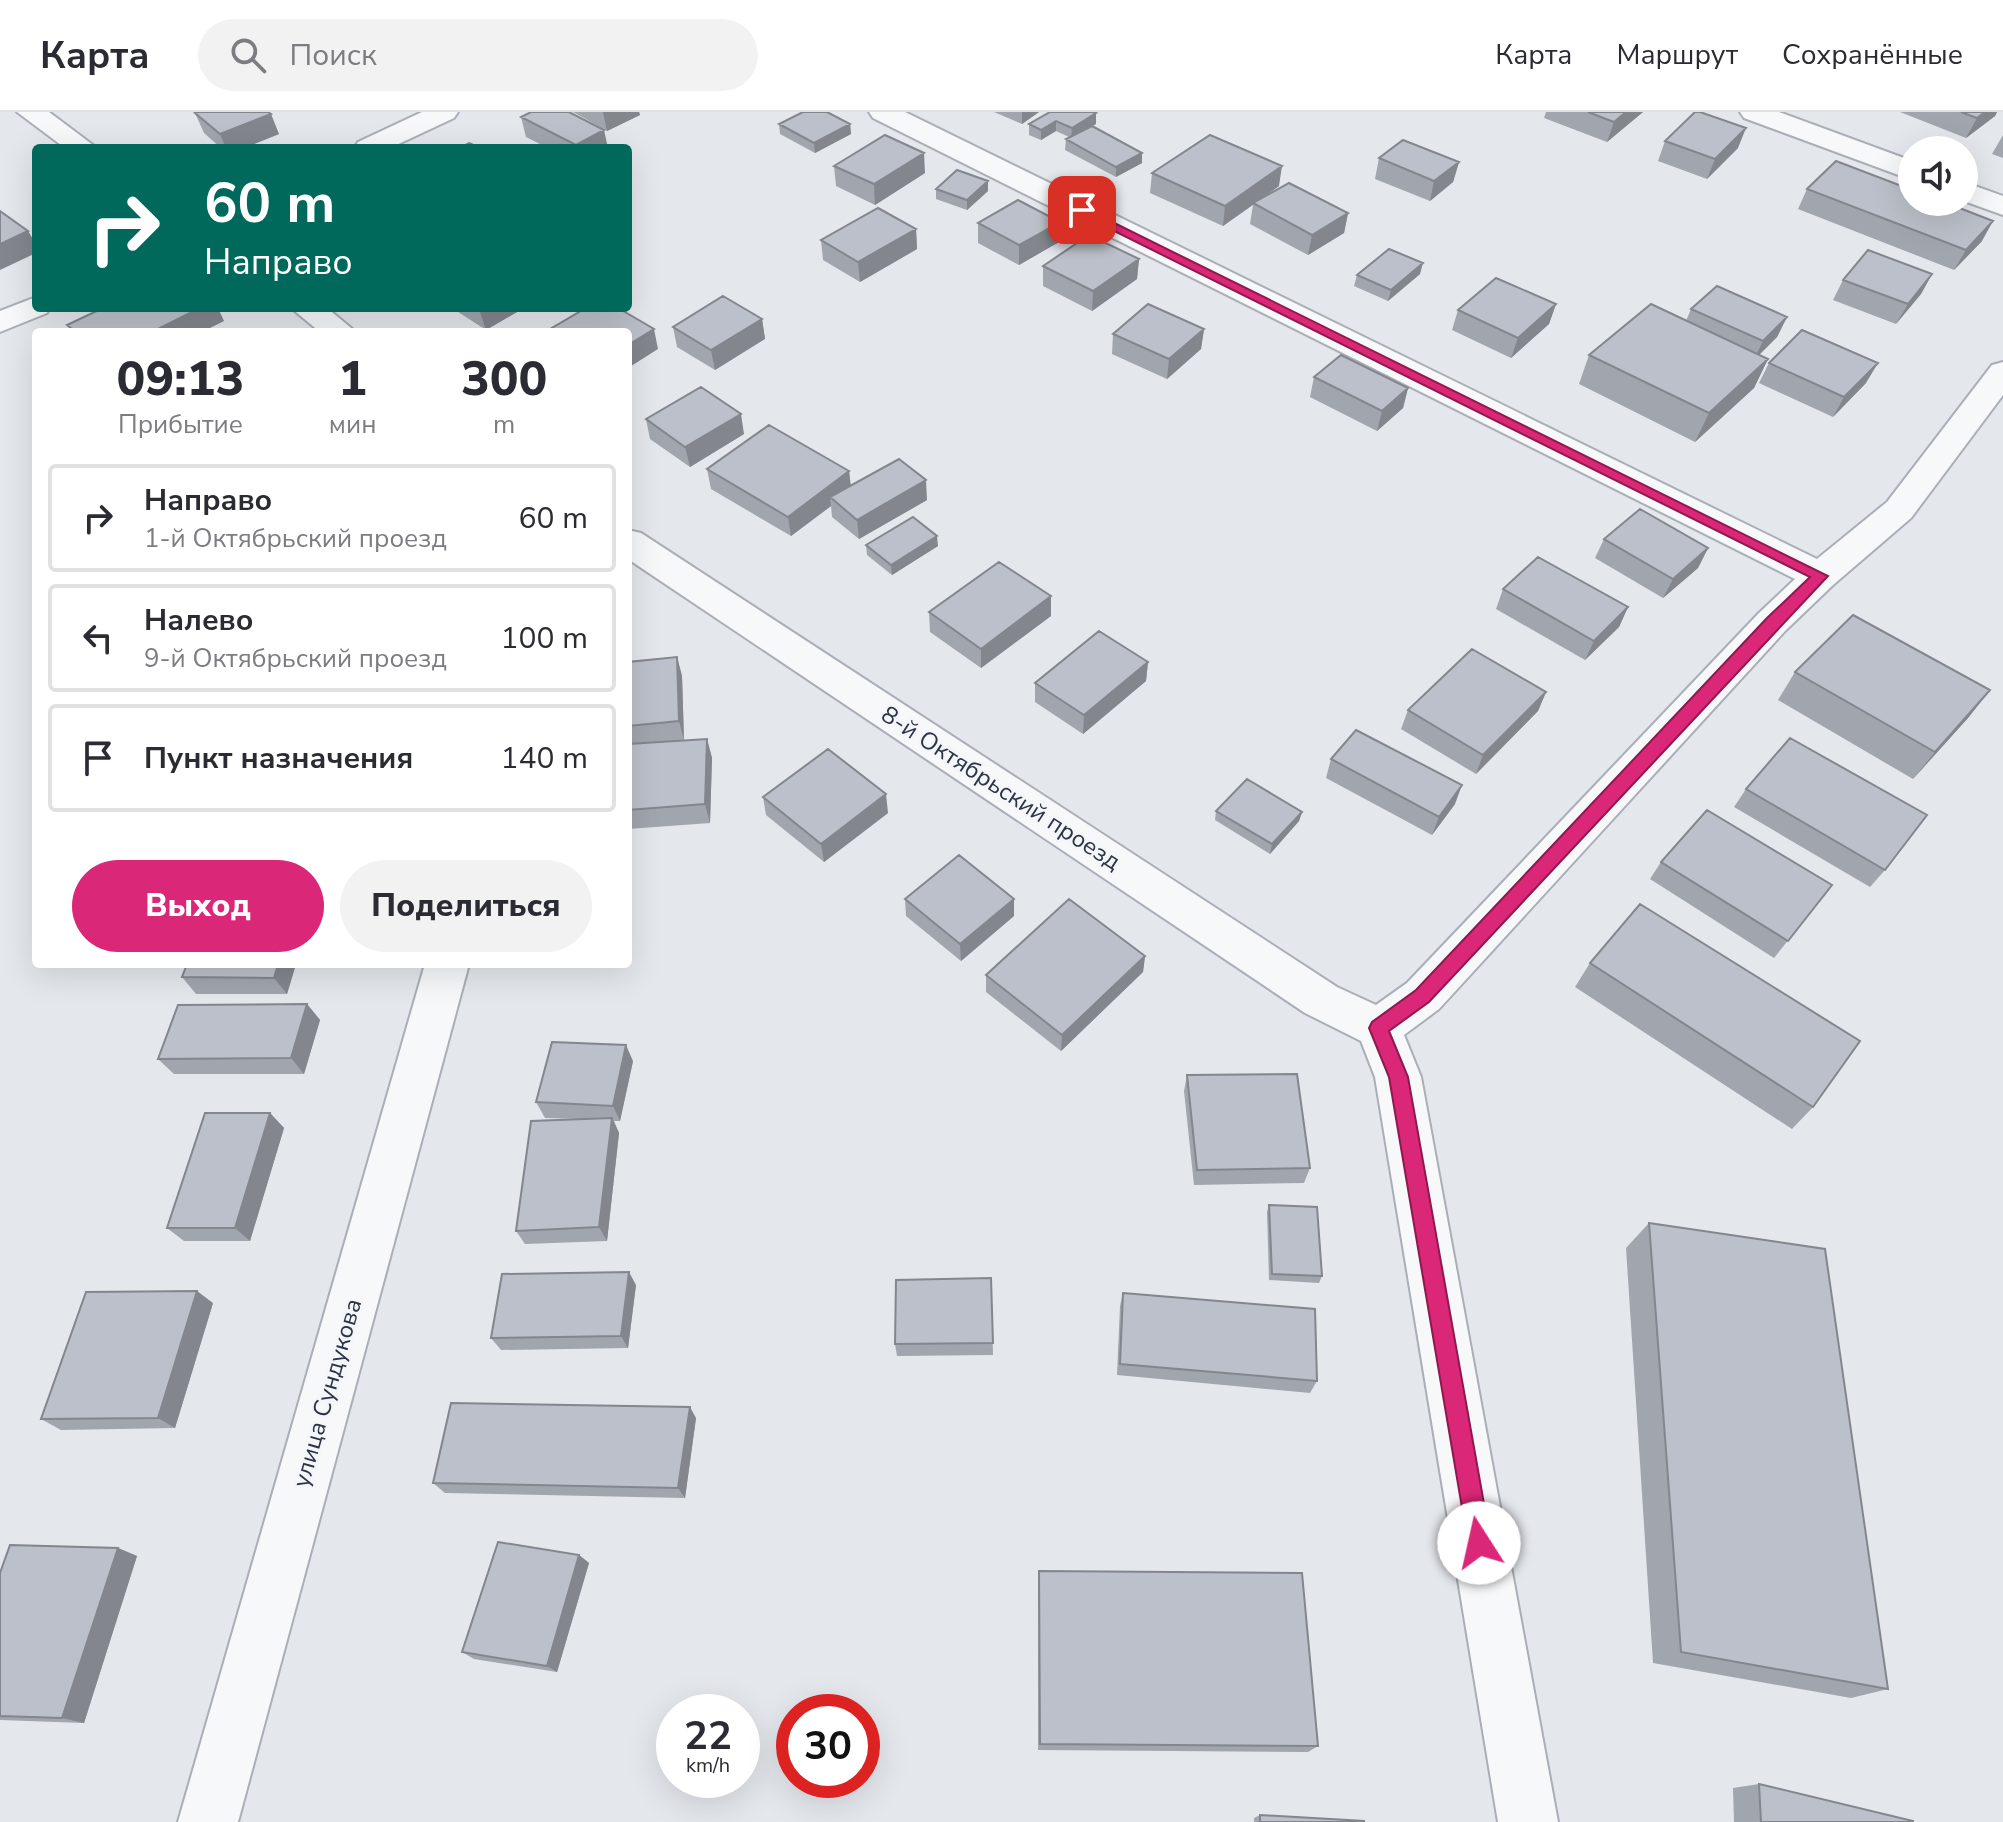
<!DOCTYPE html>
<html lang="ru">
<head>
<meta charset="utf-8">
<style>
  :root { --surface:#fff; --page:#f2f2f3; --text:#2b2b33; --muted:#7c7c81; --line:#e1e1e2; --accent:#db2777 }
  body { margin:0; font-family:"Nunito Sans",sans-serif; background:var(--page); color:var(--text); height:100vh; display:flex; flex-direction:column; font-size:30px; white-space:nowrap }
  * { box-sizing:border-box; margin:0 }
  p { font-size:26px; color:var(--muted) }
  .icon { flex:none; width:44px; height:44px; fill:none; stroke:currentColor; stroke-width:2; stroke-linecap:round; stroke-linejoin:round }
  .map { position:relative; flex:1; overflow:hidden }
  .side { position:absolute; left:32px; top:216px; width:600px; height:640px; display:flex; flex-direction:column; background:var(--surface); border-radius:8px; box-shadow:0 8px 32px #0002 }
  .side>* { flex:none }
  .banner { position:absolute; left:32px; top:32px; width:600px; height:168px; border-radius:8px; box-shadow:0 8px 32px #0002; background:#00695c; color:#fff; overflow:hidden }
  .tools { position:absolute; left:1898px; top:24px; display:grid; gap:16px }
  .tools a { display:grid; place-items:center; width:80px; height:80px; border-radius:50%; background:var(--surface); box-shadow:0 8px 32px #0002; font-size:40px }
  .speed { position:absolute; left:656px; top:1582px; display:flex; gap:16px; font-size:40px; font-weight:700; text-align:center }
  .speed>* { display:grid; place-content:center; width:104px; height:104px; border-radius:50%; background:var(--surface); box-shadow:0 8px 32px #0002; line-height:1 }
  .speed small { font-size:20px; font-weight:400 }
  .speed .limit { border:12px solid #d22; background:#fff; color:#111 }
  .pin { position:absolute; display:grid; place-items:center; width:68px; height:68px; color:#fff; margin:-34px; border-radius:16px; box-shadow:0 4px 12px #0006 }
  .me { position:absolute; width:88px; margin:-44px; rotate:350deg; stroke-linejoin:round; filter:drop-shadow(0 0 6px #0008) }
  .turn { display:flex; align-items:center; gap:28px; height:168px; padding:0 40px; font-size:36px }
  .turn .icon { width:104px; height:104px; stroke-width:2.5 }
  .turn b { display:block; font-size:56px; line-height:68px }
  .eta { display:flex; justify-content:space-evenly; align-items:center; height:136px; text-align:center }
  .eta b { font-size:48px; font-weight:800; line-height:56px }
  .action { display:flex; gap:16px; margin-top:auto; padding:16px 40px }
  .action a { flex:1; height:92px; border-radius:48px; background:var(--accent); color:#fff; font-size:32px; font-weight:800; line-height:92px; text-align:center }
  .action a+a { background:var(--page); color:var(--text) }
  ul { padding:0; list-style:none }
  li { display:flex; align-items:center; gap:24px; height:108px; margin:0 16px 12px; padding:0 24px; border:4px solid var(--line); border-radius:8px }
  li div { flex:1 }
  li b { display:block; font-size:30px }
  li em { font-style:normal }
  header { display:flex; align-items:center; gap:48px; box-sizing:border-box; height:112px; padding:0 40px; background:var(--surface); border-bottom:2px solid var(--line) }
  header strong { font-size:38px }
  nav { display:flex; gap:44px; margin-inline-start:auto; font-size:28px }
  .search { width:560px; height:72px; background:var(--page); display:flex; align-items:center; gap:20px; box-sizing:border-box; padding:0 28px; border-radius:44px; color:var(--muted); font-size:30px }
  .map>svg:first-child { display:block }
</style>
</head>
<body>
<header>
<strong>Карта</strong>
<div class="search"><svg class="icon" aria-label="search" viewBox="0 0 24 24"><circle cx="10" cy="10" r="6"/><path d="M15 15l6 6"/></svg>Поиск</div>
<nav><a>Карта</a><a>Маршрут</a><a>Сохранённые</a></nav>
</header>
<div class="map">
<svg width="2003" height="1710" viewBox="0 0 2003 1710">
  <rect width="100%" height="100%" fill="#e4e7ec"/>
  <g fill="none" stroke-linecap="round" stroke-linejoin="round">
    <!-- minor casing -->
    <g stroke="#a9aeb7" stroke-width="4">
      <path id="minor" d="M17,0H49L97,36H65Z
        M422,0H458L454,6L390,36H354L358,30Z
        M869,0H905L1817,447L1887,390L1992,253L2003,250V283L1911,406L1833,473L1785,519L1439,897L1404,923L1421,965L1558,1710H1498L1375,965L1361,929L1305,901L628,447V418L641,421L1337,875L1376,893L1407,871L1759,501L1795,467L873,6Z
        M1740,0H1779L1912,49V68L1744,6Z
        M1964,70L2003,84V103L1964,89Z
        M36,185V196H50L47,201L0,220V199Z
        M291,196H327L356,220H320Z
        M425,852H469L238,1710H178Z"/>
    </g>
    <!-- minor -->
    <use href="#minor" fill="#f7f8fa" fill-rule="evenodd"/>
  </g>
  <!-- wall -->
  <path fill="#a1a5ae" d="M573,0H639L640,3L607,19Z
    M994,0H1039L1022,12Z
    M1050,0L1096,12L1092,14L1142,41V51L1116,65L1065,38L1066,27L1069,25L1056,19L1041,28L1029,23V12Z
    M1546,0H1643L1607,30L1544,6Z
    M1900,0H1997L1995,4L1966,26Z
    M195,1L279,22L244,36H221L204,21Z
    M521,5L608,36H548L526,25Z
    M779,12H850L851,22L815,41L780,22Z
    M2003,23V46L1992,42Z
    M1665,29L1738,36L1707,67L1658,49Z
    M1379,46L1459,50L1453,70L1430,89L1375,67Z
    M834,54L925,61L875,93L836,74Z
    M1152,61L1279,74L1263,86L1348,101L1344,121L1308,143L1250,112L1253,93L1223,114L1150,81Z
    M988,69V79L967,98L936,87V77Z
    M1807,77L1982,129L1954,158L1798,97Z
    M1060,110L1059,130L1019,153L978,131V111Z
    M916,117L917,137L860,170L823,148L821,128Z
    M1139,147L1137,167L1092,199L1043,174V154Z
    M1420,162L1388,189L1354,174L1357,163Z
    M1932,162L1921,182L1896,212L1833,188L1843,168Z
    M1556,192L1549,212L1511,246L1452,218L1458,198Z
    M452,196H524L486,218Z
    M1691,197L1787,205L1777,225L1759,243L1768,247L1754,276L1695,330L1579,272L1589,243L1686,209Z
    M762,207L765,227L715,258L677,235L673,215Z
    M1204,217L1201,237L1167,267L1112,242L1113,222Z
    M1769,251L1866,271L1833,305L1759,271Z
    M1314,265L1408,276L1403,296L1377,319L1310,285Z
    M646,307L744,322L690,355L650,327Z
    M707,357L849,359L851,374L927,388L859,427L832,405L831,394L791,424L711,377Z
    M1604,427L1708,436L1698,456L1663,486L1595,446Z
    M866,433L938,434L892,463L867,443Z
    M1503,477L1628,495L1619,515L1585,548L1496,497Z
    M929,500L1051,504L981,556L930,520Z
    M677,545L682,564L684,628L653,631L707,627L712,646L710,711L628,717V550Z
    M1148,550L1146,569L1083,622L1035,590V571Z
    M1795,560L1990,578L1968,606L1913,667L1778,588Z
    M1546,580L1538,599L1476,662L1401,617L1408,598Z
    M1331,647L1455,692L1432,723L1326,666Z
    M1746,677L1885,758L1870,775L1734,695Z
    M763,685L888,701L824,750L766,703Z
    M1216,699L1302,700L1299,709L1270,742L1215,708Z
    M1661,750L1832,773L1774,846L1650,767Z
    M905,787H1014V804L961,849L906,804Z
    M1145,844L1143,860L1061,939L986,880V863Z
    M1590,851L1813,995L1792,1017L1575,875Z
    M296,852L287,882H196L182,865Z
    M307,892L320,908L304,962H174L158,947Z
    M633,949L620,1009H614L619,1021L607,1129L525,1132L516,1119L581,1007L545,1006L536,990Z
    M1187,963L1310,1056L1304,1071L1194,1073L1184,979Z
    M270,1001L284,1016L250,1129H184L167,1116Z
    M1269,1093L1322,1164L1319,1171L1269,1168L1267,1100Z
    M1649,1111L1888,1577L1851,1586L1653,1551L1626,1136Z
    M991,1166L993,1243L897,1244L895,1232Z
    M636,1173L628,1236L501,1238L491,1226Z
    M1123,1181L1317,1269L1310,1281L1117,1263L1120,1194Z
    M213,1191L175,1316L61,1318L41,1307Z
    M696,1306L685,1386L445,1381L433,1371Z
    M118,1436L137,1444L84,1611L0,1608V1461Z
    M579,1443L589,1451L557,1560L474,1547L462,1540Z
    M1039,1459L1318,1634L1308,1640L1038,1638V1470Z
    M1759,1672L1913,1710H1734L1733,1676Z
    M1260,1703L1364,1710H1254V1706Z"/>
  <!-- shaded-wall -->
  <path fill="#83868d" d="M603,0H639L640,3L607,19Z
    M1022,0H1039L1022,12Z
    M1626,0H1643L1607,30L1614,10Z
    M1985,0H1997L1995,4L1966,26L1977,6Z
    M1096,1V12L1071,26L1072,16Z
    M271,2L279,22L244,36H226L220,22Z
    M1056,9V19L1041,28V18Z
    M850,12L851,22L815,41L814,31Z
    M1746,16L1738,36L1707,67L1715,47Z
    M604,18L608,36H576V33Z
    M924,41L925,61L875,93L874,72Z
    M1142,41V51L1116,65V55Z
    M1459,50L1453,70L1430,89L1434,69Z
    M1282,54L1279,74L1223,114L1225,94Z
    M988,69V79L967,98V88Z
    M1348,101L1344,121L1308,143L1312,123Z
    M1993,109L1982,129L1954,158L1966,138Z
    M1060,110L1059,130L1019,153V133Z
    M916,117L917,137L860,170L858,150Z
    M28,119L36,132V141L0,158V132Z
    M1139,147L1137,167L1092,199L1093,179Z
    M1423,151L1420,162L1388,189L1391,178Z
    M1932,162L1921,182L1896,212L1908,192Z
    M1556,192L1549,212L1511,246L1518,226Z
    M200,196H218L224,209L202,220H152Z
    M482,196H524L486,218L479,197Z
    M1787,205L1777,225L1753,249L1763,229Z
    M762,207L765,227L715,258L711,238Z
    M654,217L658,237L628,256V233Z
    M1204,217L1201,237L1167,267L1169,247Z
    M1768,247L1754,276L1695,330L1709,301Z
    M1878,251L1866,271L1833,305L1844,285Z
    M1408,276L1403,296L1377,319L1382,299Z
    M741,302L744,322L690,355L685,335Z
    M849,359L851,379L830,385L831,394L791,424L788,405Z
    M926,368L927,388L859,427L857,408Z
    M937,424L938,434L892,463L891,453Z
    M1708,436L1698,456L1663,486L1673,467Z
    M1051,484V504L981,556V537Z
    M1628,495L1619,515L1585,548L1594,529Z
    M677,545L682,564L684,628L679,609Z
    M1148,550L1146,569L1083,622L1084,603Z
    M1990,578L1968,606L1913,667L1935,640Z
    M1546,580L1538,599L1476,662L1483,643Z
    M707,627L712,646L710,711L705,692Z
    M1462,673L1455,692L1432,723L1439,705Z
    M886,682L888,701L824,750L821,732Z
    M1302,700L1299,709L1270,742L1272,732Z
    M1014,787V804L961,849L960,832Z
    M1145,844L1143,860L1061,939L1062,923Z
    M278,852H296L287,882L274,866Z
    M307,892L320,908L304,962L291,946Z
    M626,933L633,949L620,1009L613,994Z
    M270,1001L284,1016L250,1129L235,1116Z
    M612,1006L619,1021L607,1129L599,1115Z
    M629,1160L636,1173L628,1236L621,1224Z
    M197,1179L213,1191L175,1316L158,1306Z
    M690,1295L696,1306L685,1386L678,1376Z
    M118,1436L137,1444L84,1611L62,1606Z
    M579,1443L589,1451L557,1560L547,1554Z"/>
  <!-- building -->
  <path fill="#bbc0ca" stroke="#83868d" stroke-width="2" d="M199,0H268L271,2L220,22L195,1Z
    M531,0H569L604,18L576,33L521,5Z
    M803,0H827L850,12L814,31L779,12Z
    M1050,0H1093L1096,1L1072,16L1056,9L1041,18L1029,12Z
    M1588,0H1626L1614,10Z
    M1695,0H1700L1746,16L1715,47L1665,29Z
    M1961,0H1985L1977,6Z
    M1092,14L1142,41L1116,55L1066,27Z
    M885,23L924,41L874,72L834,54Z
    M1210,23L1282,54L1225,94L1152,61Z
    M1403,28L1459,50L1434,69L1379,46Z
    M469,31L480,36H460Z
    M1836,49L1912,78V90H1944L1993,109L1966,138L1807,77Z
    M957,58L988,69L967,88L936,77Z
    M1289,71L1348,101L1312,123L1253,91Z
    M1018,88L1060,110L1019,133L978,111Z
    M878,96L916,117L858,150L821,128Z
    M0,99L28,119L0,132Z
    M1089,123L1139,147L1093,179L1043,154Z
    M1389,137L1423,151L1391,178L1357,163Z
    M1868,138L1932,162L1908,192L1843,168Z
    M1496,166L1556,192L1518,226L1458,198Z
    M1717,174L1787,205L1763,229L1691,197Z
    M723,184L762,207L711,238L673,215Z
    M1148,192L1204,217L1169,247L1113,222Z
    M1651,192L1768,247L1709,301L1589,243Z
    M103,196H200L152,220H76L67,213Z
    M586,196H618L654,217L628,233V220H545Z
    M1802,218L1878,251L1844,285L1769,251Z
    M1341,243L1408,276L1382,299L1314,265Z
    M701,275L741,302L685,335L646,307Z
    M769,313L849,359L788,405L707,357Z
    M899,347L926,368L857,408L830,385Z
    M1640,397L1708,436L1673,467L1604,427Z
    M913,405L937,424L891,453L866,433Z
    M1538,445L1628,495L1594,529L1503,477Z
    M999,450L1051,484L981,537L929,500Z
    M1853,503L1990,578L1935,640L1795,560Z
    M1099,519L1148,550L1084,603L1035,571Z
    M1472,537L1546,580L1483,643L1408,598Z
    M677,545L679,609L628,614V550Z
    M1356,618L1462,673L1439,705L1331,647Z
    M1790,626L1927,703L1885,758L1746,677Z
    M707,627L705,692L628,698V632Z
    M828,637L886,682L821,732L763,685Z
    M1247,667L1302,700L1272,732L1216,699Z
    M1707,698L1832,773L1788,829L1661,750Z
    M959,743L1014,787L960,832L905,787Z
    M1069,787L1145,844L1062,923L986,863Z
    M1640,792L1860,929L1813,995L1590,851Z
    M187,852H278L274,866L182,865Z
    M307,892L291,946L158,947L178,893Z
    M552,930L626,933L613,994L536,990Z
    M1297,962L1310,1056L1197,1058L1187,963Z
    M205,1001H270L235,1116H167Z
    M612,1006L599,1115L516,1119L531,1009Z
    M1269,1093L1317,1095L1322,1164L1272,1162Z
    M1649,1111L1825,1137L1888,1577L1681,1540Z
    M629,1160L621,1224L491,1226L502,1162Z
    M991,1166L993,1231L895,1232L896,1168Z
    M197,1179L158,1306L41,1307L86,1180Z
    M1123,1181L1315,1197L1317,1269L1120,1252Z
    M451,1291L690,1295L678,1376L433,1371Z
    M498,1430L579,1443L547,1554L462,1540Z
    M10,1433L118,1436L62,1606L0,1604V1461Z
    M1039,1459L1302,1461L1318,1634L1040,1632Z
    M1759,1672L1913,1709V1710H1761Z
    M1260,1703L1364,1709V1710H1260Z"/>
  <!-- route -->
  <path fill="#db2777" stroke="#8e194d" stroke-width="2" d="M1082,95L1828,464L1429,890L1389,919L1408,965L1491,1431L1487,1439L1479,1442L1471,1439L1468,1431L1389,965L1369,916L1372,910L1416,878L1767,506L1810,465L1078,101L1076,98Z"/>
  <g text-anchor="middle" stroke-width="6" stroke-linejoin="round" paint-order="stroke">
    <!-- street labels -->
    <g font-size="24" fill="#2b3445" stroke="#f4f6f9">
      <text transform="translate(1001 676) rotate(33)" y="8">8-й Октябрьский проезд</text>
      <text transform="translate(327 1281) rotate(-74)" y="8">улица Сундукова</text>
    </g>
  </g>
</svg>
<div class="tools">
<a><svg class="icon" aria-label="sound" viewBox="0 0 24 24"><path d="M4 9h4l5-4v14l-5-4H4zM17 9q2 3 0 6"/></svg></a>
</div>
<div class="speed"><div>22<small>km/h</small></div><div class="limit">30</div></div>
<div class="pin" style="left:1082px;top:98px;background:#d93025"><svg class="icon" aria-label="arrive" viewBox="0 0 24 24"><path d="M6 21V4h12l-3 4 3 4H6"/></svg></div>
<svg class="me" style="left:1479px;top:1431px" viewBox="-20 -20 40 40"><circle r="19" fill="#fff"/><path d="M0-13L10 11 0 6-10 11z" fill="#db2777"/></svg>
<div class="banner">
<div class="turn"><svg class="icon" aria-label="right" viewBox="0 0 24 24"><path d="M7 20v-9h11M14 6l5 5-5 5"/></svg><div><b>60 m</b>Направо</div></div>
</div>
<section class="side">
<div class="eta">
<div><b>09:13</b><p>Прибытие</p></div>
<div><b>1</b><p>мин</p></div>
<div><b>300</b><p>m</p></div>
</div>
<ul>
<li><svg class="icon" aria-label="right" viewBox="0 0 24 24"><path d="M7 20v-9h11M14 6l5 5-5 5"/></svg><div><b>Направо</b><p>1-й Октябрьский проезд</p></div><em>60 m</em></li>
<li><svg class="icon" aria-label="left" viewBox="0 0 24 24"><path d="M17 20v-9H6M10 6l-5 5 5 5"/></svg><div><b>Налево</b><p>9-й Октябрьский проезд</p></div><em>100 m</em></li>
<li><svg class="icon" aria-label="arrive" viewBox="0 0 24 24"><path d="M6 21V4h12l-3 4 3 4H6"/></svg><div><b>Пункт назначения</b></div><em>140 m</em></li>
</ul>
<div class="action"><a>Выход</a><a>Поделиться</a></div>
</section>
</div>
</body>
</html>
